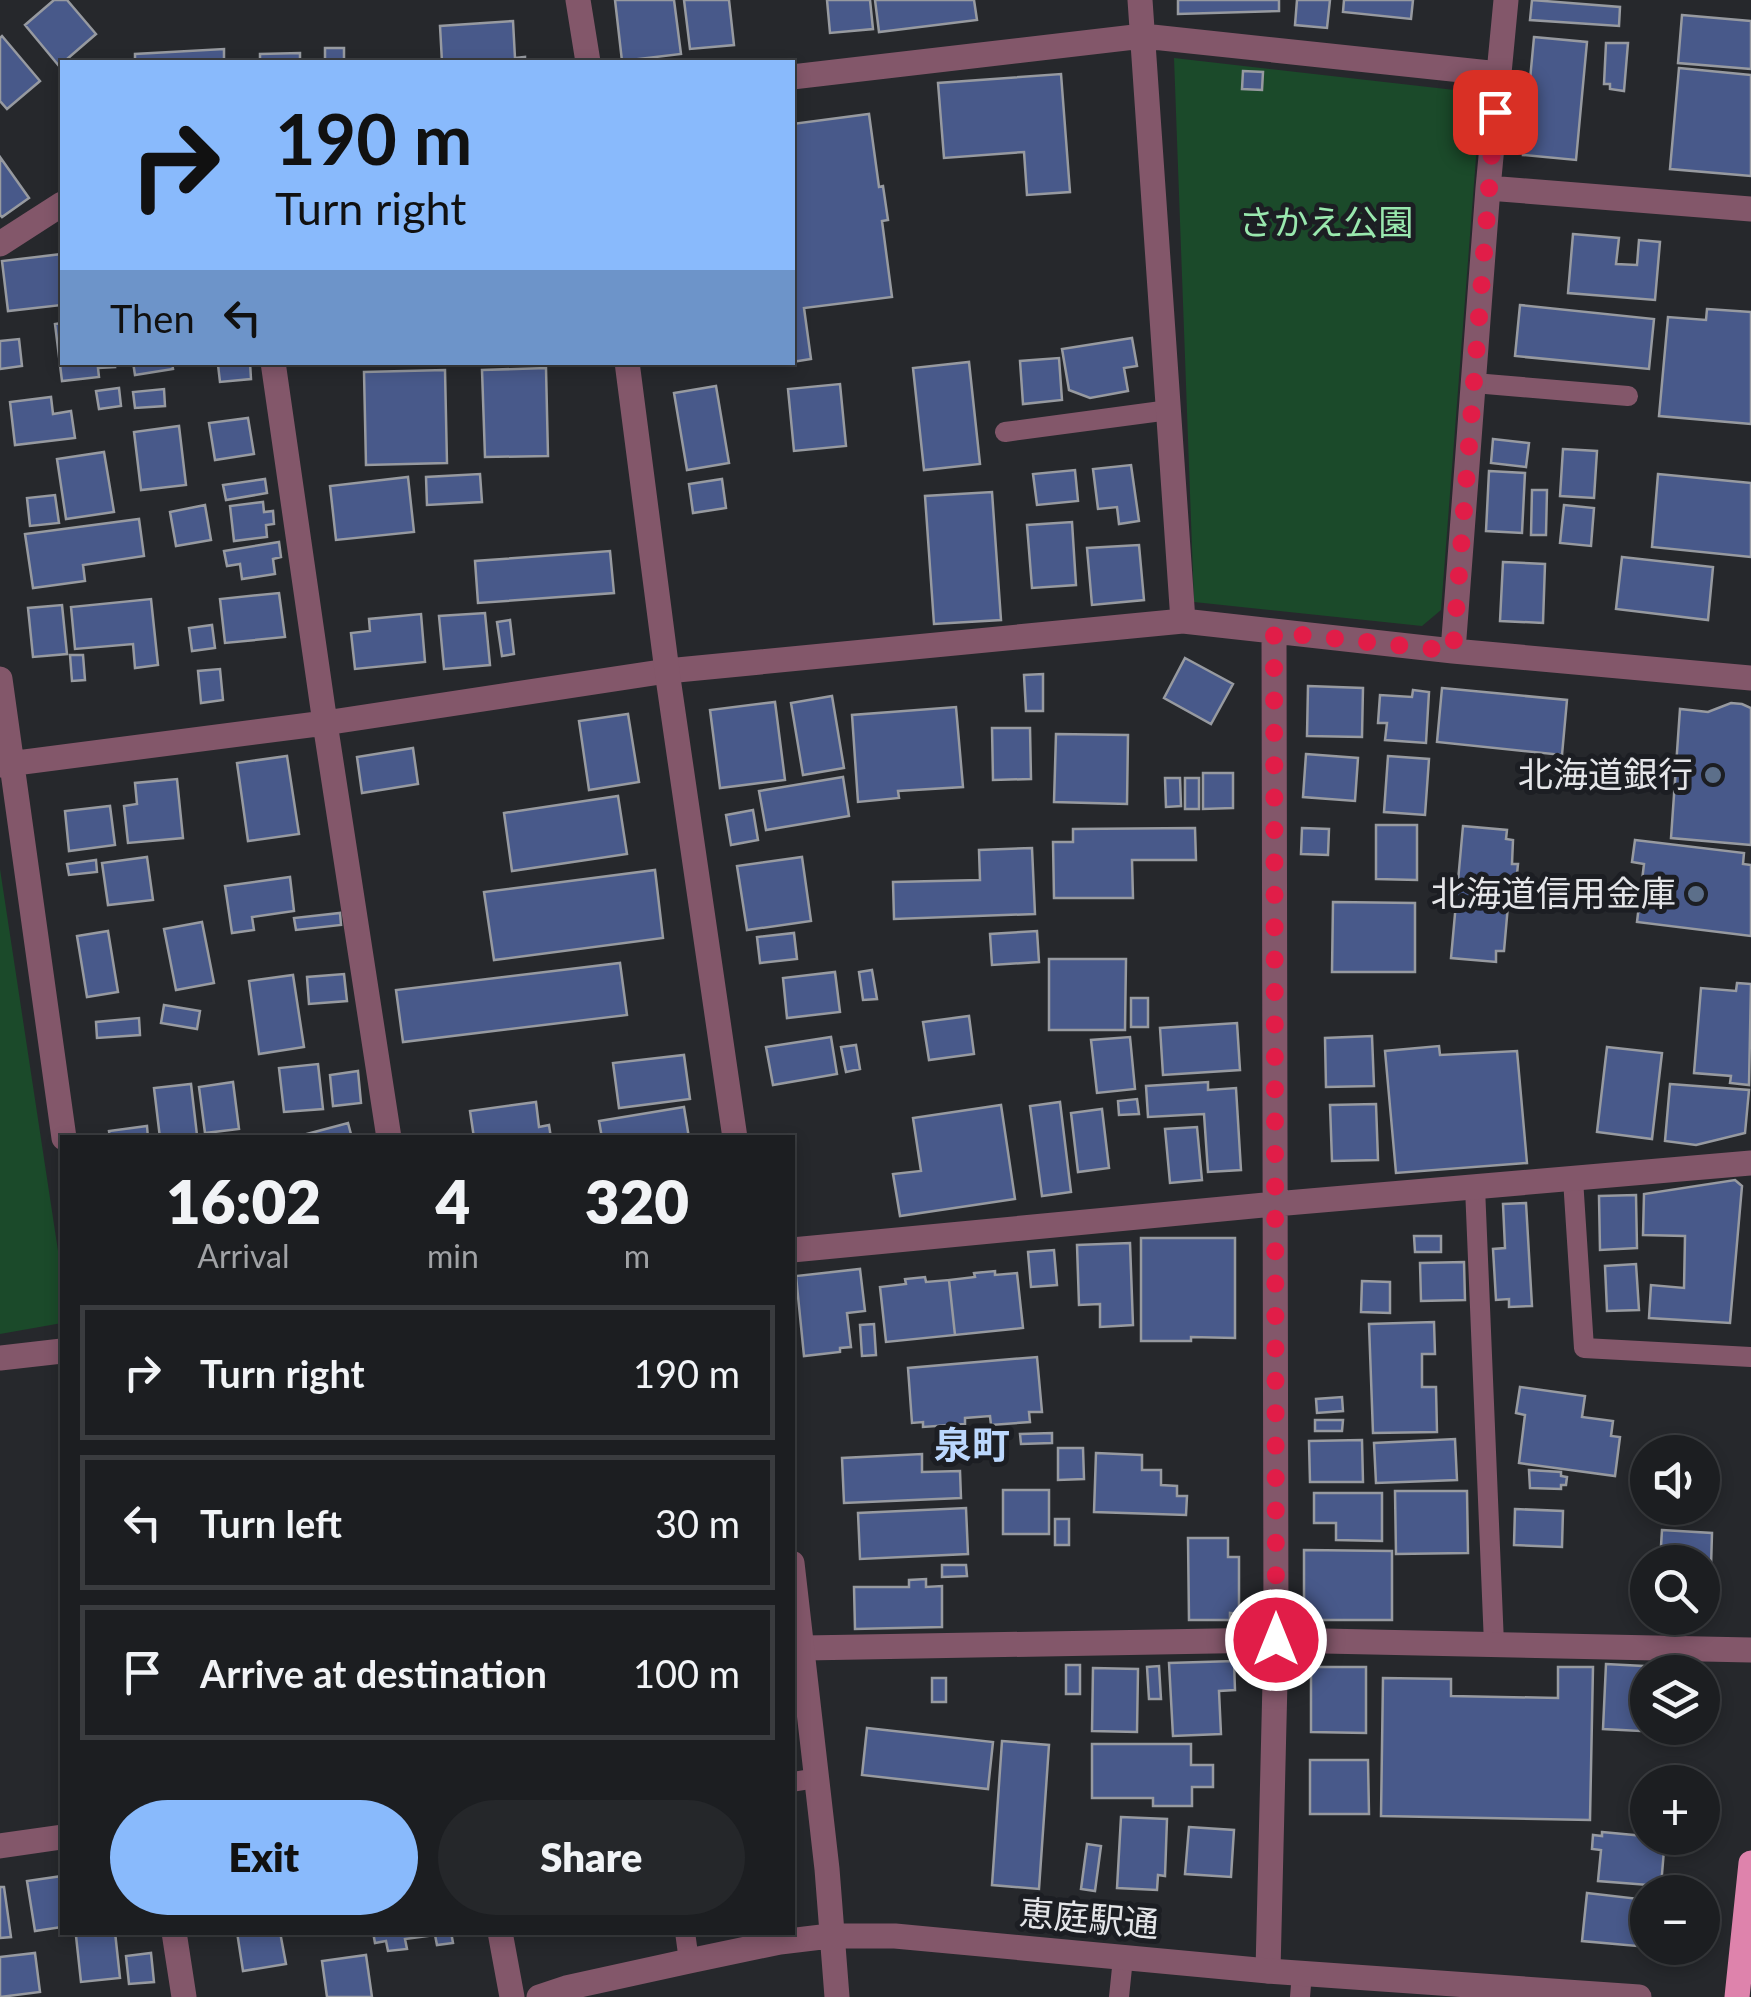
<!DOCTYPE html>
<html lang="en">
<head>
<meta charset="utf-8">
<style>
  :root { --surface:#1c1e21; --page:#25272a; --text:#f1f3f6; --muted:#a0a2a5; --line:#3a3c3f; --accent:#89bafc }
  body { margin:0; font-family:Lato,"Noto Sans JP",sans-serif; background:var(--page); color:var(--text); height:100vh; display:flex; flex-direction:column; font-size:38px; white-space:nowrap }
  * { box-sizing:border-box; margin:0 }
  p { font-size:32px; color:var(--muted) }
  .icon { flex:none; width:55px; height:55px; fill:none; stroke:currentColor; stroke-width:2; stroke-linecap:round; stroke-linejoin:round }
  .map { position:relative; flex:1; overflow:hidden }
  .details { position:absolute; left:60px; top:1135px; width:735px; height:800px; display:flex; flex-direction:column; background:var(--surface); border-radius:0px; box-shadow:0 5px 15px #0003,0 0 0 2px var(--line) }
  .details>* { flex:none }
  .guide { position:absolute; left:60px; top:60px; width:735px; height:305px; border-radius:0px; box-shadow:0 5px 15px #0003,0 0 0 2px var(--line); background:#89bafc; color:#111; overflow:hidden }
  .buttons { position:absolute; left:1630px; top:1435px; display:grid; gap:20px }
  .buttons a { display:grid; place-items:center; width:90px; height:90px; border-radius:50%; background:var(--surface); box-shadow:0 5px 15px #0003,0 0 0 2px var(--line); font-size:50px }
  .pin { position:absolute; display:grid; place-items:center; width:85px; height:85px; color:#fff; margin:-42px; border-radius:20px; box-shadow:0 5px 15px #0006 }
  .me { position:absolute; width:110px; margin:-55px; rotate:0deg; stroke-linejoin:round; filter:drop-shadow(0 0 8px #0008) }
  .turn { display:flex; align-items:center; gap:35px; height:210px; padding:0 50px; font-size:45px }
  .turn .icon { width:130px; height:130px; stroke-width:2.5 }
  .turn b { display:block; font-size:70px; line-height:85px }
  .then { display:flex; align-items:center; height:95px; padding:0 50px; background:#0003; gap:20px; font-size:38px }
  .eta { display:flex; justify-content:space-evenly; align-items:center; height:170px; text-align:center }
  .eta b { font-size:60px; font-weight:800; line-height:70px }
  .primary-button { display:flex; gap:20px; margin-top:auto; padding:20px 50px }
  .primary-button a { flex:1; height:115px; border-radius:60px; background:var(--accent); color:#111; font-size:40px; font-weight:800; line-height:115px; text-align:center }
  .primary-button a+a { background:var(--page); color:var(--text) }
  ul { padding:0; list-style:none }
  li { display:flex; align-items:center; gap:30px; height:135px; margin:0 20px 15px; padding:0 30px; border:5px solid var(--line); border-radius:0px }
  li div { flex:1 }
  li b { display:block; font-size:38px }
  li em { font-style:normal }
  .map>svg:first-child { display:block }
</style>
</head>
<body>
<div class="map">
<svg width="1751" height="1997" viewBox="0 0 1751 1997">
  <rect width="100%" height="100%" fill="#26282c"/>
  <!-- green -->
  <path fill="#1b4a2a" d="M1174,58L1481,93L1441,610L1422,626L1194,602Z
    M0,869L62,1277V1323L0,1334Z"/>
  <!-- building -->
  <path fill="#48598a" stroke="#979aa0" stroke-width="2.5" d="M54,0H67L96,34L59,66L25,25Z
    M615,0H674L681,54L622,61Z
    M684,0H729L734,45L690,49Z
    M827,0H870L873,29L830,33Z
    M875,0H974L977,20L879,32Z
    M1178,0H1279V11L1178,14Z
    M1297,0H1330L1327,28L1295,25Z
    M1344,0H1413L1411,19L1343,12Z
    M1532,0L1620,7L1619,26L1530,20Z
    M1682,15L1751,21V69L1678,63Z
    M513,21L515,58L525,57V62H436H442L440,26Z
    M2,36L40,81L7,109L0,101V38Z
    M1534,37L1587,42L1576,160L1523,155Z
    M1606,43H1628L1624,91L1610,89V84H1604Z
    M325,48H344V62H325Z
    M224,49V62H135V54Z
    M300,53V62H260V54Z
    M1679,68L1751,75V176L1670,169Z
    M1243,71L1263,72L1262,90L1242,89Z
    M1061,74L1070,192L1027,195L1024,152L944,158L938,83Z
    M869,114L879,187L883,186L888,220L882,221L892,297L804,308L811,359L792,362V124Z
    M0,157L29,198L2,217L0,215Z
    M1573,234L1619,238L1616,264L1637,265L1639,240L1660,242L1655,300L1568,293Z
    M62,254V305L8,311L2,261Z
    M1520,305L1654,319L1649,369L1515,356Z
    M1707,309L1751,312V424L1659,416L1668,317L1706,320Z
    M62,323V362H114L115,367L98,368L99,377L62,381L55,324Z
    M1132,338L1137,366L1124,368L1128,391L1090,398L1069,390L1062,349Z
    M19,339L22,366L0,369V341Z
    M1059,358L1062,400L1023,404L1020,361Z
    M133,362H172L173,369L135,375Z
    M250,362L251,379L220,382L218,365Z
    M969,362L980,464L924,470L913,368Z
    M546,368L548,456L485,457L482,370Z
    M445,370L447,463L366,465L364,372Z
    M840,384L846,446L794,451L788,389Z
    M716,386L729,463L687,470L674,393Z
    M119,388L121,406L99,409L96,391Z
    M164,389L165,406L135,408L133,392Z
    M51,397L53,414L71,411L75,438L15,445L10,402Z
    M248,418L254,454L215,460L209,423Z
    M179,426L186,485L141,490L134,432Z
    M1493,439L1529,443L1526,467L1491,463Z
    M1563,449L1597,451L1594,498L1560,496Z
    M104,452L114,512L66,519L57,459Z
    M1131,465L1139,521L1119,524L1117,507L1098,509L1093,469Z
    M1075,470L1078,501L1037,505L1033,474Z
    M1489,471L1525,473L1522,533L1486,531Z
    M480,474L482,502L427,505L426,477Z
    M1658,474L1751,483V557L1652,547Z
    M408,477L414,532L336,540L330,486Z
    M265,479L267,493L226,500L223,485Z
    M722,479L726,508L693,513L689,484Z
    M1532,490H1547L1546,535H1531Z
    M992,492L1001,620L934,624L925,496Z
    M55,495L59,523L30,526L27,498Z
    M263,502L264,512L273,511L274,524L266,525L267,537L234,541L230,506Z
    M205,505L211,540L176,546L170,512Z
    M1564,505L1594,508L1591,546L1560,543Z
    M139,519L144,556L83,565L85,581L33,588L25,534Z
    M1072,522L1076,585L1032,588L1027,525Z
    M279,542L281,557L273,559L275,574L242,579L240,564L227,566L224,551Z
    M1139,545L1144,600L1092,605L1087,548Z
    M610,551L614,593L478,603L475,561Z
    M1622,557L1713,567L1708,620L1616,609Z
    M1503,562L1545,564L1543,623L1500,621Z
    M279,593L285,637L225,643L220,599Z
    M151,599L158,665L135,668L133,644L75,649L71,607Z
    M62,605L67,654L33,657L28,608Z
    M485,613L490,665L444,669L439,616Z
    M421,614L425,662L355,669L351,633L370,631L369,619Z
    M510,620L514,654L502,656L497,622Z
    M212,625L215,648L192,651L189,628Z
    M70,655H83L85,680L72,681Z
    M1185,658L1233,684L1211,724L1164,698Z
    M220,669L223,700L201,703L198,671Z
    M1043,674V711H1026L1024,675Z
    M1308,686L1363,688L1362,737L1307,736Z
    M1442,688L1567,700L1562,755L1437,742Z
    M1413,690L1429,692L1426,743L1385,740L1387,723H1378L1380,695L1412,697Z
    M832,696L844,768L803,775L791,703Z
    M775,702L785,780L720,788L710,710Z
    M1731,703L1742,704L1751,708V845L1671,838L1680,709L1708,712Z
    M956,707L963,787L898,791L899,798L858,802L852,715Z
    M628,714L639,782L589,790L579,721Z
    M992,728H1030L1031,779L993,780Z
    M1056,734L1128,735L1127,804L1054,802Z
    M413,748L418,784L362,793L357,757Z
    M1306,754L1358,758L1355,801L1303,797Z
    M287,756L299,834L248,841L237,763Z
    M1388,756L1429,759L1425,815L1384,812Z
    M1203,773H1233V808L1203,809Z
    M843,777L849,816L766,830L759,791Z
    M1165,778H1180L1181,806L1166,807Z
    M1185,778H1199V809H1185Z
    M177,779L183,838L128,843L124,806L137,804L135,783Z
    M618,796L627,854L512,871L504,813Z
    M110,806L115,845L69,851L65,811Z
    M753,810L758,840L731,845L726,815Z
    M1376,825H1417V880L1376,879Z
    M1463,826L1507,830L1506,839L1513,840L1512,864H1518L1515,894H1509L1504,951H1496V962L1451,958Z
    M1195,828L1196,860H1132L1133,898H1054L1053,842H1073V829Z
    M1302,828L1329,829L1328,855L1301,854Z
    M1635,840L1744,853L1743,864L1751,865V936L1637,922L1644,864L1632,862Z
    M1032,848L1035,914L894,919L893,882L980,880L979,850Z
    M147,857L153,900L108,905L102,863Z
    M802,857L811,921L747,930L737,866Z
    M96,860L97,872L69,875L67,864Z
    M655,870L663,938L494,960L484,892Z
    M290,877L294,911L252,917L254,930L232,933L225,886Z
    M1333,902L1415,903V972H1332Z
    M340,913L341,925L296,930L294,918Z
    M202,922L214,983L176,990L164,929Z
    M108,931L118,992L87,997L77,936Z
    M1037,931L1039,962L992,965L990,934Z
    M794,933L797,959L760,963L757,937Z
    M1049,959H1126L1125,1030H1049Z
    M620,963L627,1015L403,1042L396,990Z
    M872,970L877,999L863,1000L859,972Z
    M835,972L840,1012L787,1018L783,978Z
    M344,974L347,1001L309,1004L307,977Z
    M293,975L304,1047L259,1054L249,981Z
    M1737,983L1751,984L1749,1085L1730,1083L1731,1076L1694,1073L1701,988L1736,991Z
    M1131,998H1148V1027H1131Z
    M164,1005L200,1011L197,1029L161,1023Z
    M969,1016L974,1054L929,1060L923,1022Z
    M139,1018L140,1035L97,1038L96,1022Z
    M1237,1023L1240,1070L1163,1075L1160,1028Z
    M1372,1036L1374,1086L1326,1087L1325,1038Z
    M831,1037L837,1074L773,1085L766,1047Z
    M1130,1037L1135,1089L1097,1093L1091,1040Z
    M856,1045L860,1069L846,1072L841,1047Z
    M1439,1046L1440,1055L1517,1051L1527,1163L1396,1173L1385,1051Z
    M1607,1047L1662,1053L1652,1139L1597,1132Z
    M684,1055L690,1099L619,1108L613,1063Z
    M318,1064L323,1109L284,1112L279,1068Z
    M358,1071L361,1103L333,1106L330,1075Z
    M233,1082L239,1129L205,1133L199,1087Z
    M1208,1082V1090L1236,1088L1241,1170L1208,1172L1204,1114L1148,1117L1146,1086Z
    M191,1084L197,1135L160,1138L154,1088Z
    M1670,1084L1749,1090L1745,1133L1696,1145L1665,1141Z
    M1137,1099L1139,1114L1119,1115L1118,1101Z
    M536,1102L539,1127L549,1125L551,1138H474L470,1111Z
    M1060,1102L1071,1192L1042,1196L1030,1106Z
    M1376,1104L1378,1160L1332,1161L1330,1105Z
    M1001,1105L1015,1199L900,1216L893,1174L921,1171L913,1118Z
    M684,1107L689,1138H602L599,1121Z
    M1102,1109L1109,1168L1078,1172L1071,1113Z
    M348,1123L352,1138H308L307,1134Z
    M147,1126L148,1138H110L109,1131Z
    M1197,1127L1202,1180L1170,1183L1165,1129Z
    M1735,1180L1742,1186L1730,1323L1649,1318L1651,1285L1684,1288L1685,1236L1643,1235L1644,1194Z
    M1636,1195L1637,1248L1600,1250L1599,1196Z
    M1526,1203L1532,1306L1509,1307V1299L1496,1300L1493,1249L1505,1248L1503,1204Z
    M1414,1236H1441V1252H1415Z
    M1141,1238H1235V1338L1191,1337V1341H1141Z
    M1130,1243L1133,1325L1100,1327V1304L1079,1305L1077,1245Z
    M1054,1250L1057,1285L1031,1287L1028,1252Z
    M1464,1262L1465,1300L1421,1301L1420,1263Z
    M1636,1264L1639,1310L1607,1311L1605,1266Z
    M860,1269L865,1311L847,1313L851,1347L840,1348V1352L804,1356L796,1276Z
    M995,1271V1275L1017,1273L1023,1328L955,1335L949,1280L975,1277L974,1273Z
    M925,1277L926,1282L949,1280L955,1335L886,1342L880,1287L906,1284L905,1279Z
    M1362,1281L1390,1282V1313L1361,1312Z
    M1434,1322L1435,1354H1422V1387H1436L1437,1432L1373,1433L1369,1324Z
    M874,1324L876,1355L862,1356L860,1325Z
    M1037,1357L1042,1412H1029L1030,1422L991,1425L990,1416L965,1418V1424L923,1427V1422L912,1423L908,1368Z
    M1520,1387L1585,1396L1582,1417L1613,1421L1611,1436L1620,1437L1615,1476L1519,1463L1525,1415L1516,1413Z
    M1342,1397L1343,1411L1317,1413L1316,1399Z
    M1315,1420H1343L1342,1431H1315Z
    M1052,1433V1443L1021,1444L1020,1434Z
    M1455,1439L1457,1480L1376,1483L1374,1443Z
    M1362,1440L1363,1482H1310L1309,1441Z
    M1058,1448H1083L1084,1479L1058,1480Z
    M1096,1453L1142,1455V1470H1161V1485L1177,1486V1496H1187L1186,1515L1094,1512Z
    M922,1454V1472L960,1471L961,1498L844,1503L842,1458Z
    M1529,1470L1561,1472V1476L1567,1477L1566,1485H1561V1489L1530,1488Z
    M1003,1490H1049V1534H1003Z
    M1395,1491H1467L1468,1553L1396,1554Z
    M1314,1493H1382V1541L1336,1540V1523H1314Z
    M966,1508L968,1554L860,1559L858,1513Z
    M1515,1509L1563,1511L1562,1547L1514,1545Z
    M1055,1519H1069V1545H1055Z
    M1662,1530L1712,1533L1711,1567H1702V1562H1660Z
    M1188,1538H1228V1557H1239V1614L1230,1613V1620H1189Z
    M1304,1550L1392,1551V1620H1319L1304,1605Z
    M942,1565H966L967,1576L942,1577Z
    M1702,1573L1707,1574V1621L1650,1620V1618H1702Z
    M926,1579V1587L942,1586V1627L855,1629L854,1587H909V1580Z
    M1234,1661L1235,1690L1219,1691L1221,1734L1173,1736L1169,1663Z
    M1606,1664L1643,1666L1640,1731L1603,1729Z
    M1066,1665H1080V1694H1066Z
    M1159,1666L1161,1699H1149L1147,1667Z
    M1311,1667H1366V1733L1311,1732Z
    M1558,1667H1593L1590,1820L1381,1816L1383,1678L1451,1679V1696L1558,1698Z
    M1093,1668L1138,1669L1137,1732L1092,1731Z
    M932,1678H946V1702H932Z
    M867,1728L993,1742L988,1789L862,1775Z
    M1648,1728H1699V1735L1648,1732Z
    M1002,1741L1049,1745L1039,1889L992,1885Z
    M1092,1744H1191V1765H1213V1787H1192V1806H1153V1798H1092Z
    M1310,1760H1368L1369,1814H1310Z
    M1121,1817L1167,1819L1165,1876L1158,1875L1157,1890L1117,1888Z
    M1189,1827L1234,1830L1231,1877L1185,1874Z
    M1602,1832L1665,1838L1661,1886L1598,1881L1601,1850L1592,1849L1593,1835L1602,1836Z
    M1087,1844L1101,1846L1095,1891L1081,1889Z
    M62,1876V1927L35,1931L27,1881Z
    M0,1887H4L11,1937L0,1938Z
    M1587,1893L1648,1900V1947L1582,1941Z
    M115,1932L120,1978L81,1982L76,1936Z
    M237,1932H280L286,1964L243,1971Z
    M373,1932H451L453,1943L437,1945L435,1935L405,1939L407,1949L388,1951L386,1941L375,1943Z
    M35,1953L40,1992L0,1997V1957Z
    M151,1953L154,1982L129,1984L126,1956Z
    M366,1955L372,1997H327L322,1961Z"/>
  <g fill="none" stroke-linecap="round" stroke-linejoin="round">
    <!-- service -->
    <path stroke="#83576a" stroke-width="20" d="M1474,383L1628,396
      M1005,432L1169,410
      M1573,1179L1584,1348L1751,1357
      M1475,1187L1494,1644
      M792,1782L817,1778
      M685,1932L689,1961
      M1119,1997L1123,1958
      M1300,1997L1302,1973"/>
    <!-- minor -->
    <path stroke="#83576a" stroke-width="25" d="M1140,0L1183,621
      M792,77L1143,36L1499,74
      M1488,188L1751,209
      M0,244L62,204
      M273,362L325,723L389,1138
      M1453,651L1488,188L1506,0
      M0,679L64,1138
      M0,765L325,723L667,671L1183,621L1453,651L1751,678
      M792,1250L1275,1204L1751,1163
      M0,1358L62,1351
      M804,1648L1276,1640L1751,1650
      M0,1846L62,1837
      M174,1932L184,1997
      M500,1932L512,1997
      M1268,1971L1276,1640L1274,632"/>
    <!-- tertiary -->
    <path stroke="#83576a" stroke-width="25" d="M578,0L588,62
      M627,362L667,671L735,1138
      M792,1563L827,1869L837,1997
      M539,1997L566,1988L689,1961L780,1942L830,1936H895L1268,1971L1639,1997"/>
    <!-- primary -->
    <path stroke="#de83ac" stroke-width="25" d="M1737,1997L1751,1863"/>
  </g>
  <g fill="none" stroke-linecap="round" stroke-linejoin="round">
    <!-- route -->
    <path stroke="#e11d48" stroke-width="18" stroke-dasharray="0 32.4" d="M1276,1640L1274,632L1453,651L1495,112"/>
  </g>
  <!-- markers -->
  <g fill="#5c6f8a" stroke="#1c1e23" stroke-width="4">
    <circle cx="1713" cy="775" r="10"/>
    <circle cx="1696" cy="894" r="10"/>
  </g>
  <g text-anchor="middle" stroke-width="10" stroke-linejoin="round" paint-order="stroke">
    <!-- park labels -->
    <g font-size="35" fill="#99e8ae" stroke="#1c1e23">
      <text x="1326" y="235">さかえ公園</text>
    </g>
    <!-- poi labels -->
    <g font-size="35" fill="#e4e5e8" stroke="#1c1e23" text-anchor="end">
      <text x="1693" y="787">北海道銀行</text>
      <text x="1676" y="906">北海道信用金庫</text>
    </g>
    <!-- street labels -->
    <g font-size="35" fill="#e4e5e8" stroke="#1c1e23">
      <text transform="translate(1089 1919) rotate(5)" y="12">恵庭駅通</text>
    </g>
    <!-- neighbourhood labels -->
    <g font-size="38" font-weight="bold" fill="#bbd7fd" stroke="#1c1e23">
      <text x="972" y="1459">泉町</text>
    </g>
  </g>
</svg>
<div class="buttons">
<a><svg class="icon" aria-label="sound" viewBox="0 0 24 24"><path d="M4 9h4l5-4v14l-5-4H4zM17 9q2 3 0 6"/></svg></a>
<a><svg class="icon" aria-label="search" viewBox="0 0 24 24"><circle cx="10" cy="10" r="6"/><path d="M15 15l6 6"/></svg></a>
<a><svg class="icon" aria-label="layers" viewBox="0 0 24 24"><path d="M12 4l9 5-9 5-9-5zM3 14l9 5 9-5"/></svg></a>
<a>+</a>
<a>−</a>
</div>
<div class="pin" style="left:1495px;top:112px;background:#d93025"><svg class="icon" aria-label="arrive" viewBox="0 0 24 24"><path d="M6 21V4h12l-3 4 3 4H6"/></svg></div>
<svg class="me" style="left:1276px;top:1640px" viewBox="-20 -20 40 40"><circle r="17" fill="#e11d48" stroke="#fff" stroke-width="3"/><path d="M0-11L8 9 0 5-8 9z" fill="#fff"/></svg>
<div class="guide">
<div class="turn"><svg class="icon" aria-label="right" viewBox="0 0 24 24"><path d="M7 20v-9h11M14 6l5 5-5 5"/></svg><div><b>190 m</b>Turn right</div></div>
<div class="then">Then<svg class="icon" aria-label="left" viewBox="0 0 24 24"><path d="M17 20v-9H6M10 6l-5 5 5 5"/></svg></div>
</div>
<section class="details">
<div class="eta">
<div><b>16:02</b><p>Arrival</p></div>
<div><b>4</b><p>min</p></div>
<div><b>320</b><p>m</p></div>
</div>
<ul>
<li><svg class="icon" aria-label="right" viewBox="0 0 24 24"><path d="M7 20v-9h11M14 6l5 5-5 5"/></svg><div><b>Turn right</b></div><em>190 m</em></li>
<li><svg class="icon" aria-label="left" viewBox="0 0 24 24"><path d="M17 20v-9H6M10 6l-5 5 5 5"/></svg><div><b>Turn left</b></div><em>30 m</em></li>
<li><svg class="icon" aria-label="arrive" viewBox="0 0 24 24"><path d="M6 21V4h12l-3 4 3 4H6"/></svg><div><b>Arrive at destination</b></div><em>100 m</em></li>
</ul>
<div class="primary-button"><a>Exit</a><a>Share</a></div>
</section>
</div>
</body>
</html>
